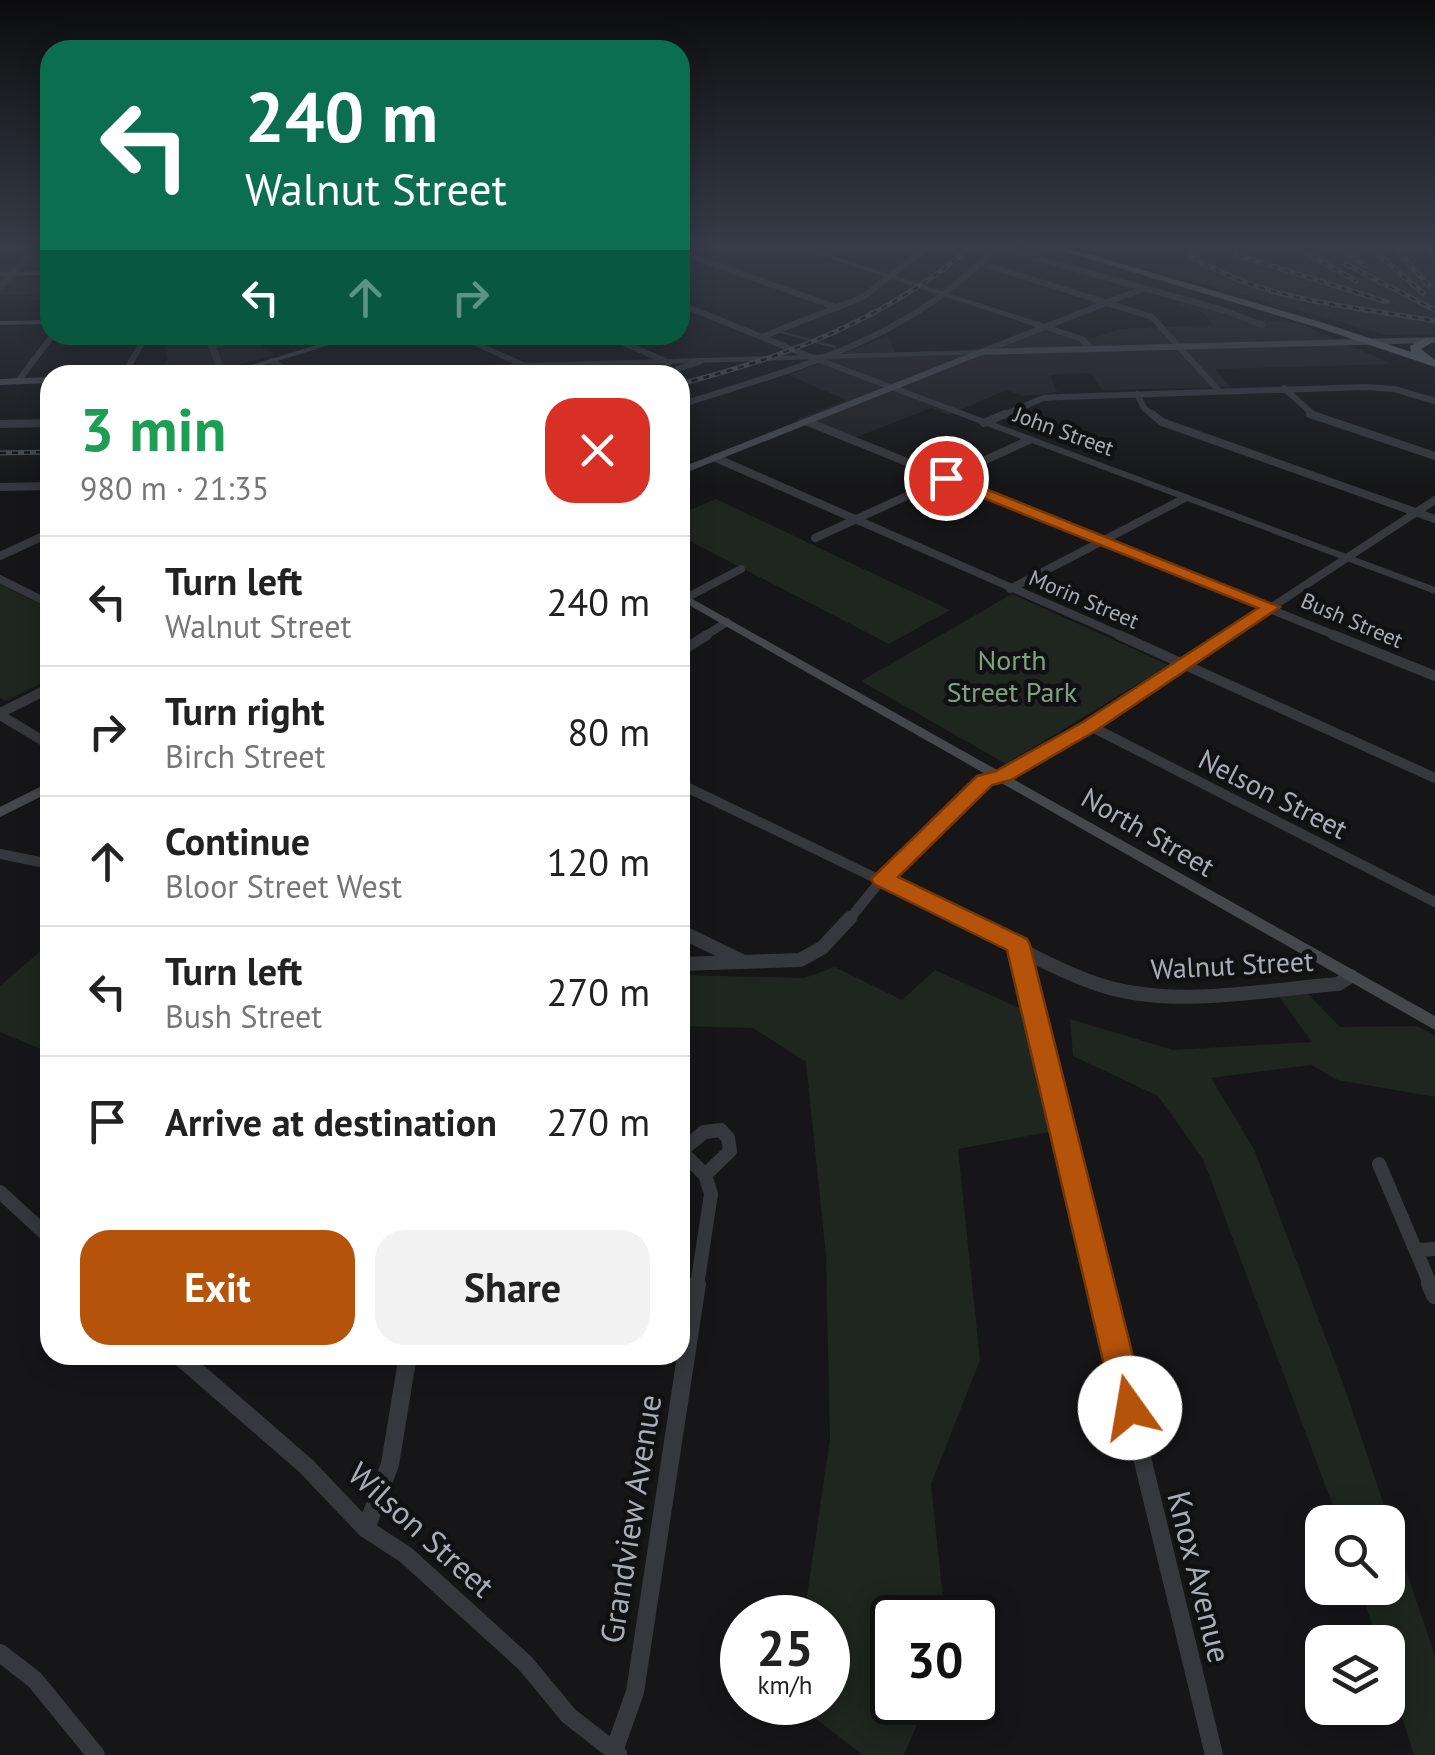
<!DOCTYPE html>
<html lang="en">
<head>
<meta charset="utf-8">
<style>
  :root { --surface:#fff; --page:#f2f2f2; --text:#222; --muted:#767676; --line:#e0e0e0; --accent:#b45309 }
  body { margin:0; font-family:"PT Sans",sans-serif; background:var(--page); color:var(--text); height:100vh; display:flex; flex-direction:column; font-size:38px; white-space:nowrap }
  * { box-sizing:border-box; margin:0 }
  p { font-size:32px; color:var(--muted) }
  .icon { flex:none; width:55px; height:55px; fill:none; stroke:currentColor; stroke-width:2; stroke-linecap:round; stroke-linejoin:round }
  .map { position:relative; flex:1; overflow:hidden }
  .sheet { position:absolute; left:40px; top:365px; width:650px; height:1000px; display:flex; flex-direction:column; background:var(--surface); border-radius:30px; box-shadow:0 5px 25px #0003 }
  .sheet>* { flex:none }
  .banner { position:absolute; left:40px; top:40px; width:650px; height:305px; border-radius:30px; box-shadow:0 5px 25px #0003; background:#0b6e4f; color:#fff; overflow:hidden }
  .fabs { position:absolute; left:1305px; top:1505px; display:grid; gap:20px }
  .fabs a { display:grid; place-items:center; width:100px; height:100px; border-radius:20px; background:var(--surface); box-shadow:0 5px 25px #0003; font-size:50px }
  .speed { position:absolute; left:720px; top:1595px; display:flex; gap:20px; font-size:50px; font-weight:700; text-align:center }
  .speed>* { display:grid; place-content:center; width:130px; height:130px; border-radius:50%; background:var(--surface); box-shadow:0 5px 25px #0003; line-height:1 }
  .speed small { font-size:25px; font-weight:400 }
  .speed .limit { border:5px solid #111; border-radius:15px; background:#fff; color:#111 }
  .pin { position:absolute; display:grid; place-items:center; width:85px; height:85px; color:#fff; margin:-42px; border:5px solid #fff; border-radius:50%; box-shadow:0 2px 10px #0007 }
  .me { position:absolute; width:110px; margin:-55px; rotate:347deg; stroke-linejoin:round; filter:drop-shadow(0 0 8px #0008) }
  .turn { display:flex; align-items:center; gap:35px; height:210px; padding:0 40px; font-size:45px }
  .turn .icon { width:130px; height:130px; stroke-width:2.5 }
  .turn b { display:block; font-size:70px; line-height:85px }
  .lanes { display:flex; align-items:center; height:95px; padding:0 40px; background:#0003; justify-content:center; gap:50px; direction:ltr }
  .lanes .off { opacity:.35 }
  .round { display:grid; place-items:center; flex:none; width:105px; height:105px; border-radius:30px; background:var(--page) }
  .overview { display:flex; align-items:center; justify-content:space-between; height:170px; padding:0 40px }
  h1 { font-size:60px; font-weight:700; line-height:75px; color:#1e9e55 }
  .cta { display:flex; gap:20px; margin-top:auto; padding:20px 40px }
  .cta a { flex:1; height:115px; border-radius:30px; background:var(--accent); color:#fff; font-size:40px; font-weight:700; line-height:115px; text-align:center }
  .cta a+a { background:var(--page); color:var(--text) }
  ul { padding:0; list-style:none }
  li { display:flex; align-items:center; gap:30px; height:130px; padding:0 40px; border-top:2px solid var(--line) }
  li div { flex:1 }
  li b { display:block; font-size:38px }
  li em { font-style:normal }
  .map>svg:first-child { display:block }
</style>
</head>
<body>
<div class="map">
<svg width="1435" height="1755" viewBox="0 0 1435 1755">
  <rect width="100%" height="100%" fill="#161618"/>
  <!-- built -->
  <path fill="#222225" d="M0,244H50V299L28,300L33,295H0Z
    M1063,244H1435V334L1386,335Z
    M1186,300L1250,319L1298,323L1392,364L1216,369L1230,387L1102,390L1091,373L1050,375L1057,392L1024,396L1006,390L949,415L931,408L847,441L796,420L846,400L788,375L888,336L895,353L994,349L1045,329L1084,341L1119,329L1213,325L1201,311L1178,305Z
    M152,335H261L251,339L275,355L207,373H158L168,359L165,345L147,344Z"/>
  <!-- green -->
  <path fill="#1e261f" d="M716,499L950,610L889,644L680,536V514Z
    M0,584L50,609V679L6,701L0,698Z
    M1012,594L1169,665L1006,764L861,681Z
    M50,943V1053L0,1032V986Z
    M835,967L902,1000L935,970L1028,1012L1049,1132L958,1149L980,1360L931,1484L945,1617L892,1618V1702L926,1703L904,1755H863L795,1703L828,1702V1618L804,1617L830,1439L826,1256L806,1062L753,1028L680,1026V975L804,978Z
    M1307,993L1340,1027L1417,1026L1435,1036V1097L1338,1080L1311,1065L1211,1078L1254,1149L1345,1389L1435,1656V1755H1414L1388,1673V1642H1378L1360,1588H1388V1522H1339L1203,1159L1158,1096L1073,1056L1070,1019L1173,1050L1312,1042L1279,997Z"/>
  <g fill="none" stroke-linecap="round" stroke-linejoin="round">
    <!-- stream -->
    <path stroke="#2c353c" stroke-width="2.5" d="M781,332L835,347"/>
    <!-- minor-far4 -->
    <path stroke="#37383d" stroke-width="6" d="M996,247L1223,310L1262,325
      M680,252L838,308
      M983,264L1152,317L1219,391
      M0,287L40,244
      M680,304L816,359
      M606,335L669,363
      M764,336L863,297L932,244
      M213,345L255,335
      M981,352L1144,288
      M271,361L294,373
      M123,375L147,335
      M659,375L699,362
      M18,381L53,335
      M1284,388L1316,417
      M1137,394L1144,408L1155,417
      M680,405C799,367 911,340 998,245
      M999,417L1043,398L1062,397L1365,387L1394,389L1435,401"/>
    <!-- minor-far3 -->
    <path stroke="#37383d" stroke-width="8" d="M1152,414L1162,422L1435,519
      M1310,414L1435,456
      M808,422L1339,637
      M984,423L1005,414
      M0,424L50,423
      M716,458L1124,637
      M0,487L50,486
      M815,538L1029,440
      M0,556L50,533
      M0,579L50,604
      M1010,589L1185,498
      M686,598L741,569
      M703,637L727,622
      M1226,637L1435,500"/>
    <!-- minor-far2 -->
    <path stroke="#37383d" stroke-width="10" d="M1119,635L1435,778
      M1333,635L1435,676
      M680,652L707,635
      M0,713L50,688
      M0,715L50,745
      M1090,726L1435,902
      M680,784L965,921
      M0,854L50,864
      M848,921L882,879L985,781C1063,755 1159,681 1230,635"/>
    <!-- minor-far1 -->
    <path stroke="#37383d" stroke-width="14" d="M960,918C1005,940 1052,969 1100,985C1175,1009 1261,990 1338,984L1351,976
      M680,931L744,962
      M1018,945L1101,1286
      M680,964L800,960L822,948L850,918
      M680,1150L705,1175L711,1194L697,1286
      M681,1151L704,1132L721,1130L728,1138L730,1151L705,1175
      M1379,1164L1431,1286
      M0,1192L50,1238
      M1417,1250L1435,1249"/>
    <!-- minor -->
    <path stroke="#37383d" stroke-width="18" d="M1100,1284L1214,1755
      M1430,1284L1435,1295
      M178,1355L306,1466L366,1529L406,1555L525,1663L569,1716L618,1754
      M366,1529L390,1464L408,1355
      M0,1653L35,1680L96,1755
      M614,1751L635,1692L697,1284"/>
    <!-- tertiary -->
    <path fill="#37383d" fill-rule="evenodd" d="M786,244H796L1085,337L1097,350L1090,352L1079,341Z
      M204,335H212L226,373L514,364L452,335H462L526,363L981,350H984V354L824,359L1435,587V594L819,363V359L305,375H219Z"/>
    <!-- secondary -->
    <path fill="#45474d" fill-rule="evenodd" d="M50,271V275L0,276V272Z
      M50,320V324L0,325V321Z
      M349,335H362L232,375H219Z
      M1435,337V343L982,355L680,475V468L981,349Z
      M50,377V383L0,385V379Z
      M680,592L1435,1016V1030L680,600Z
      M50,782V792L0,817V807Z"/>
    <!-- trunk -->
    <path fill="#5b5e65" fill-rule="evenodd" d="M1039,244H1054L1324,323L1411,352L1410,346L1425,338H1433V342L1421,349L1435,360V367L1316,327Z"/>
    <!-- rail casing -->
    <g stroke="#4a4c52" stroke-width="5">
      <path id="rail" d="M1174,244C1251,302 1344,304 1435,321
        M1217,244L1243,257L1387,302
        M1291,244L1356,281
        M1332,244L1366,266
        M1366,244L1423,293
        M1392,244L1428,285
        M1425,244L1435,256
        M1346,264L1435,310
        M680,384C790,356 888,318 975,244
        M0,453L50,452"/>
    </g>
    <!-- rail -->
    <use href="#rail" stroke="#111113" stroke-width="2.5" stroke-dasharray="6" stroke-linecap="butt"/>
  </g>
  <!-- sky -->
  <linearGradient id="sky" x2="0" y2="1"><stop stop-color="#0c0c0d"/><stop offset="0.5" stop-color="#363c48"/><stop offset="1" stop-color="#363c48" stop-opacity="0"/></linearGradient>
  <rect width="1435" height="490" fill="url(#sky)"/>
  <!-- route -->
  <path fill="#b45309" stroke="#753606" stroke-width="2.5" d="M946,473L1280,607L1097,730L1011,780L992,785L898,877L1027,939L1030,945L1146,1408L1142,1419L1130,1423L1118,1419L1114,1408L1007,950L874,884L871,879L977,776L996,771L1083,722L1258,608L941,481L939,478Z"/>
  <g text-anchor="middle" stroke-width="9" stroke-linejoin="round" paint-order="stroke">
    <!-- far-street labels -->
    <g font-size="22" fill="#a8adb8" stroke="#111113">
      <text transform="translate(1064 431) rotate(20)" y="8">John Street</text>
      <text transform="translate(1084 599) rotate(23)" y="8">Morin Street</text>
      <text transform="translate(1352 620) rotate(23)" y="8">Bush Street</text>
    </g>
    <!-- park labels -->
    <g font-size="28" fill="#7fa381" stroke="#111113">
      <text x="1012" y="670">North<tspan x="1012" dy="32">Street Park</tspan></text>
    </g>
    <!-- street labels -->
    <g font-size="28" fill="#a8adb8" stroke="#111113">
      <text transform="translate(1273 794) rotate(27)" y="10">Nelson Street</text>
      <text transform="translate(1148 832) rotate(30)" y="10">North Street</text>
      <text transform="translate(1232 965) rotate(-3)" y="10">Walnut Street</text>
    </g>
    <!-- near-street labels -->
    <g font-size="32" fill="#a8adb8" stroke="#111113">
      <text transform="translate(631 1519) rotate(-81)" y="11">Grandview Avenue</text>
      <text transform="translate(421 1530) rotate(42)" y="11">Wilson Street</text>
      <text transform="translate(1199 1577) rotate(76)" y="11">Knox Avenue</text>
    </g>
  </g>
</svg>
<div class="fabs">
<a><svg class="icon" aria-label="search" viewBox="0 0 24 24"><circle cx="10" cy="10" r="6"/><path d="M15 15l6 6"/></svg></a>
<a><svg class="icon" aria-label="layers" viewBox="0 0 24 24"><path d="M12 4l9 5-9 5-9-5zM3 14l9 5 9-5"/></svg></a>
</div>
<div class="speed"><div>25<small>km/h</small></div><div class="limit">30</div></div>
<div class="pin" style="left:946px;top:478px;background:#d93025"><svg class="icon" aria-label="arrive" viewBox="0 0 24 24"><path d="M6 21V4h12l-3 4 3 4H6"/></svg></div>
<svg class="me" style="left:1130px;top:1408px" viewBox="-20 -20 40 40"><circle r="19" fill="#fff"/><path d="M0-13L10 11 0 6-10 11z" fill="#b45309"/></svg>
<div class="banner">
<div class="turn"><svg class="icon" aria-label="left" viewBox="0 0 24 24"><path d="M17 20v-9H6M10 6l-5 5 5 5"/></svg><div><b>240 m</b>Walnut Street</div></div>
<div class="lanes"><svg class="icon" aria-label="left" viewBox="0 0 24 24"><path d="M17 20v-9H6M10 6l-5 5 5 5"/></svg><svg class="icon off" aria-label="ahead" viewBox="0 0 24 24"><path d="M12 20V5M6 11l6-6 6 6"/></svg><svg class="icon off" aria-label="right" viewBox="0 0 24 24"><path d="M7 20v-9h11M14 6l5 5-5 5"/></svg></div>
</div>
<section class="sheet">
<div class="overview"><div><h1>3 min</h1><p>980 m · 21:35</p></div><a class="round" style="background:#d93025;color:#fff"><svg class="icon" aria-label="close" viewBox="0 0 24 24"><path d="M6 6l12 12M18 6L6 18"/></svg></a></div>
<ul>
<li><svg class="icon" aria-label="left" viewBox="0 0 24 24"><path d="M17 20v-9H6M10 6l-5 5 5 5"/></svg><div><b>Turn left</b><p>Walnut Street</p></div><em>240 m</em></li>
<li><svg class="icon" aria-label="right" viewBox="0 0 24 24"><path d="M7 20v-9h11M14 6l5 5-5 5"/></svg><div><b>Turn right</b><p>Birch Street</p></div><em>80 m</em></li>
<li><svg class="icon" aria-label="ahead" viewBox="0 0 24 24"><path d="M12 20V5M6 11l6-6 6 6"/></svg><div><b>Continue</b><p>Bloor Street West</p></div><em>120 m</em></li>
<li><svg class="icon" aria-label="left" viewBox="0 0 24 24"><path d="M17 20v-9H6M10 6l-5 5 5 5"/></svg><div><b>Turn left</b><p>Bush Street</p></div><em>270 m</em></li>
<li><svg class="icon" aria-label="arrive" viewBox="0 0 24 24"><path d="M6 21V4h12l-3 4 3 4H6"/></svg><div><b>Arrive at destination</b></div><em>270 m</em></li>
</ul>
<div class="cta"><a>Exit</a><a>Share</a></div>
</section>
</div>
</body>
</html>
